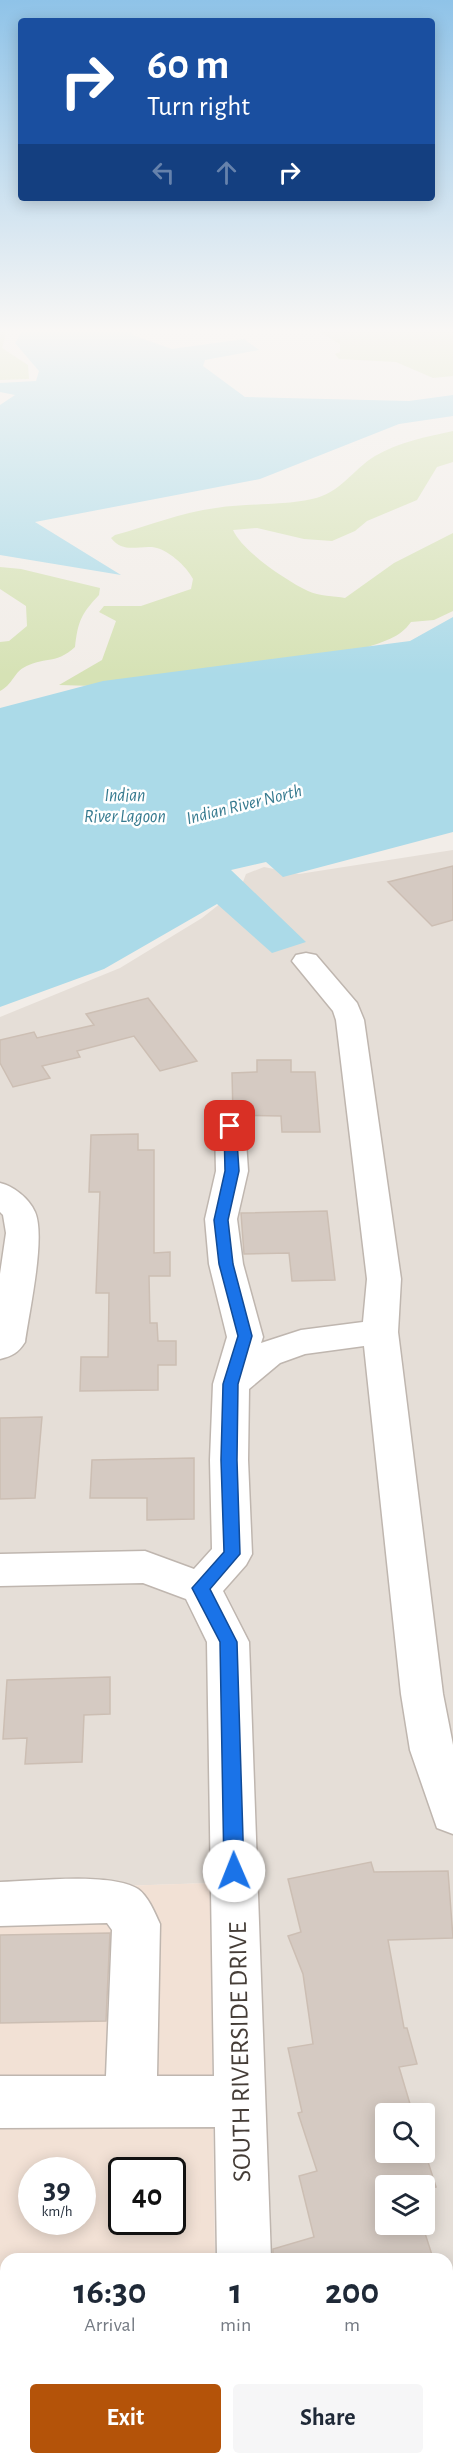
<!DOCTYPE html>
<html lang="en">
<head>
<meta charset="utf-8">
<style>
  :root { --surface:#fff; --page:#f6f6f7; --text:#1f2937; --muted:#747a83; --accent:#b45309 }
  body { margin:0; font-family:"Alegreya Sans",sans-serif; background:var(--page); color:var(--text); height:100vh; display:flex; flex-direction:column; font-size:22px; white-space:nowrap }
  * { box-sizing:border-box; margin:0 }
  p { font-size:20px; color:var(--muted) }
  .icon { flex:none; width:33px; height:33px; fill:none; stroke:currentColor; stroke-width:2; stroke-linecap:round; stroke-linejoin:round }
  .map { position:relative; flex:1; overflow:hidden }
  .panel { position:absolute; left:0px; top:2253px; width:453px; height:212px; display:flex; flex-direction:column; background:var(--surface); border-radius:18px 18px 0 0; box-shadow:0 3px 15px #0003 }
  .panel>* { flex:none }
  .banner { position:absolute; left:18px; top:18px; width:417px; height:183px; border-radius:6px; box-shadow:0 3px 15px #0003; background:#1a4fa0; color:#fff; overflow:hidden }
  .fabs { position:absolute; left:375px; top:2103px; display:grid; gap:12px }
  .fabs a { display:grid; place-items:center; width:60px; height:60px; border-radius:6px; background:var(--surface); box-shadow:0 3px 15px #0003; font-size:30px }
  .speed { position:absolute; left:18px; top:2157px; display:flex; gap:12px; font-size:30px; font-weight:700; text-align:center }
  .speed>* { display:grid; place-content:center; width:78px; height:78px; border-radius:50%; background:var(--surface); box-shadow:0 3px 15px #0003; line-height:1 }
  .speed small { font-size:15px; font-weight:400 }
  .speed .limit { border:3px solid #111; border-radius:9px; background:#fff; color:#111 }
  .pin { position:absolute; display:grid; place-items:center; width:51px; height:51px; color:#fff; margin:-26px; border-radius:12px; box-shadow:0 3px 9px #0006 }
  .me { position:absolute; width:66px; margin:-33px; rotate:359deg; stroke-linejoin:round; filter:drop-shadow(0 0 4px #0008) }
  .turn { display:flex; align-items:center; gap:21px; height:126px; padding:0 30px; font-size:27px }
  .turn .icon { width:78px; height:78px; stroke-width:2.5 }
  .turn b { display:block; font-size:42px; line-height:51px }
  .lanes { display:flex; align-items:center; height:57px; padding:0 30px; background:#0003; justify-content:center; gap:30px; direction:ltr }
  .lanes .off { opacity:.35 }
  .eta { display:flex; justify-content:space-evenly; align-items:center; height:102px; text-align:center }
  .eta b { font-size:36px; font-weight:600; line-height:42px }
  .primary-button { display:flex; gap:12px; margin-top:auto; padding:12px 30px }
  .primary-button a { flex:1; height:69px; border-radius:6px; background:var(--accent); color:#fff; font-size:24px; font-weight:600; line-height:69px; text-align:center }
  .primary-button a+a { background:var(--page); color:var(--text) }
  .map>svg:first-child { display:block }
</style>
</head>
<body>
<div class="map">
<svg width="453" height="2464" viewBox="0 0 453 2464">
  <rect width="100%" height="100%" fill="#f2ede8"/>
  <!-- residential -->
  <path fill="#e5ded7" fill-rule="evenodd" d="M453,850V2464H279V2458H447V2259H272L250,1641L221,1583L211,1575L145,1553L0,1555V1017L120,968L202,918L241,887L246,874L264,867L299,874ZM386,2114H424V2152H386ZM386,2186H424V2224H386Z
    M140,1582L184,1599L207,1645L210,1883L0,1890V1584Z"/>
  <!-- commercial -->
  <path fill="#f2e1d5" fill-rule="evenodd" d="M210,1883L215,2259H6V2458H218V2464H0V1890ZM32,2170H82V2222H32ZM122,2170H172V2222H122Z"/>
  <!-- green -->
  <path fill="#d6e2b5" d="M0,330H7L2,348L28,365L29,379L0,380Z
    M316,330H453V376L433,378L396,362L339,359L335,354L340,352V344Z
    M453,431V462L437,467L417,500L367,521L355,531L332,541L304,539L257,528L233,530C242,551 287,581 308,591C319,596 334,596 345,598L394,563L453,533V611L434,620L411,622C400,638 382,642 365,648L94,686L59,685L102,660L116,621L99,612L104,606H141L191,589L193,579C187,567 167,548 152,547C136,546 123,553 111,538L115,535C149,526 181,512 216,508C248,503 280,506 312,499C341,493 352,470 375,456C399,442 426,437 453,431Z
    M0,567L21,569L100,588L99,595C81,614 78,621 75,647C56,665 43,656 23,668C14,673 13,684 0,691V642L9,641L27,626L26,606L0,589Z"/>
  <!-- water -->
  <path fill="#abdae8" d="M23,330H132V335L172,349L244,339L259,350L205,360L203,366L245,397L409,401L453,395V416L399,424L260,479L35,522L121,575L0,555V405L15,395L0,392V383L36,381L39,371L15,343Z
    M453,617V832L283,877L266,862L231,870L306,942L272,953L217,904L104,969L0,1007V708L103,681L410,641Z"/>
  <!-- building -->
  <path fill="#d5cac2" stroke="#ccbeb3" stroke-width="1.5" d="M453,866V920L432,926L388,882Z
    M148,998L197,1061L160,1071L134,1036L77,1051L80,1057L42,1066L50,1078L13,1087L0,1063V1040L34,1032L37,1038L94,1025L86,1014Z
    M257,1060H291V1072H315L320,1132H282L281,1116L233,1115L232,1073L257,1072Z
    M138,1134V1150H154V1253L170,1252V1276H149L150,1323H157L158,1341H176V1365H158V1390L80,1391L81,1357H108L109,1293H96L100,1192H89L91,1135Z
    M327,1211L335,1280L292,1281L289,1253L244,1254L241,1213Z
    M42,1417L35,1498L0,1499V1418Z
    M194,1458V1519L147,1520V1498H90L92,1460Z
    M110,1677V1714L84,1715L82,1762L25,1764L27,1738L3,1739L7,1680Z
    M371,1862L374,1872L448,1871L453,1938L388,1940L404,2028H407L417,2064L399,2067L413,2114H386V2152H424V2149L436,2187L424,2190V2186H386V2224H422L432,2255L418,2259H273V2249L314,2237L299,2176L317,2171L298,2113L302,2112L288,2048L313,2044L303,1974L288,1936L301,1932L288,1879Z
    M110,1933L106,2021L0,2023V1935Z"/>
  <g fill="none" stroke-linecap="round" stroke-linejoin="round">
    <!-- minor casing -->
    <g stroke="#bfb6af" stroke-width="3">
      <path id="minor" d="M306,953L316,955L357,1003L364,1020L401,1279L398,1332L443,1694L453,1745V1834L437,1828L410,1750L401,1694L364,1346L305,1354L280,1363L249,1389L248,1460L252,1554L246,1565L223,1591L249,1642L271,2259H217L215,2127L0,2128V2076H106L112,1930L107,1923L0,1926V1882C34,1881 111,1872 138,1889C148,1896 155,1913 160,1924L157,2076H214L207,1642L186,1599L143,1583L0,1586V1554L145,1551L194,1569L212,1549L210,1460L213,1384L227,1337L209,1264L205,1219L216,1171L215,1126L219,1119L230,1117L241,1119L245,1126L248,1171L237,1219L243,1264L263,1337L261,1343L301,1330L363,1322L367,1279L336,1020L333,1011L292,961L296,955Z
        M0,1183C13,1186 29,1198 35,1212C46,1237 29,1312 25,1342C18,1353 12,1356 0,1359V1274L6,1233L3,1215L0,1212Z
        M219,2458H277L278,2464H220Z"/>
    </g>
    <!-- minor -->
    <use href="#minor" fill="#fff" fill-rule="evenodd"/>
  </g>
  <!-- sky -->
  <linearGradient id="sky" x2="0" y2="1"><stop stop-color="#8fc3e8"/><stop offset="0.49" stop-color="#f9f7f5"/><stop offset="1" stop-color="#f9f7f5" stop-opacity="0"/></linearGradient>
  <rect width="453" height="675" fill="url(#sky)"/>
  <!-- route -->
  <path fill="#1a73e8" stroke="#114b97" stroke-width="1.5" d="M230,1122L236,1126L239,1171L228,1220L233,1264L252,1336L238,1384L237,1460L240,1554L210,1589L237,1642L244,1871L241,1877L234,1880L227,1877L224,1871L220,1642L192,1588L224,1552L221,1460L223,1384L238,1336L219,1264L214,1220L225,1171L224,1126Z"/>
  <g text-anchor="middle" stroke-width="5" stroke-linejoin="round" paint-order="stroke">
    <!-- far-water labels -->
    <g font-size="18" font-style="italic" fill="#367a8f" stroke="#fff">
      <text x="125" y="801">Indian<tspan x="125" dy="21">River Lagoon</tspan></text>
      <text transform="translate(244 804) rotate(-14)" y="6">Indian River North</text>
    </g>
    <!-- near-street labels -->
    <g font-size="26" fill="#453d37" stroke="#fff">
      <text transform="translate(239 2052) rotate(-91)" y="9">SOUTH RIVERSIDE DRIVE</text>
    </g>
  </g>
</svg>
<div class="fabs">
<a><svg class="icon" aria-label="search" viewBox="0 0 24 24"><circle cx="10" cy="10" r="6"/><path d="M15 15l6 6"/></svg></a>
<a><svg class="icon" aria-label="layers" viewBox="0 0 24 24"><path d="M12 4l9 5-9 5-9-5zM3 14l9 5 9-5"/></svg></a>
</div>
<div class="speed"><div>39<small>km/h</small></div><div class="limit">40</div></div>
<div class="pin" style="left:230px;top:1126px;background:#d93025"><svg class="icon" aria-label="arrive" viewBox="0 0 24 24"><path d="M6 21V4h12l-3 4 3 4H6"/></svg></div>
<svg class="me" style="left:234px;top:1871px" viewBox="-20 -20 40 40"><circle r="19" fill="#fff"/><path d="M0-13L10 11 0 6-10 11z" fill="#1a73e8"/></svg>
<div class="banner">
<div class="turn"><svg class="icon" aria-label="right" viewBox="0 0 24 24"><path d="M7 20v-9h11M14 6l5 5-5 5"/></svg><div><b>60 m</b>Turn right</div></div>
<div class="lanes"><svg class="icon off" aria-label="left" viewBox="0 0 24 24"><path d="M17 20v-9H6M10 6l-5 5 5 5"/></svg><svg class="icon off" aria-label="ahead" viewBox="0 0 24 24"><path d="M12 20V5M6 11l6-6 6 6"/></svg><svg class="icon" aria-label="right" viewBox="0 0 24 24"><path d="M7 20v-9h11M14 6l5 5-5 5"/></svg></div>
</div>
<section class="panel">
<div class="eta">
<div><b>16:30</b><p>Arrival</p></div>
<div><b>1</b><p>min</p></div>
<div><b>200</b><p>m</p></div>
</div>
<div class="primary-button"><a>Exit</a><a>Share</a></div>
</section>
</div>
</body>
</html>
